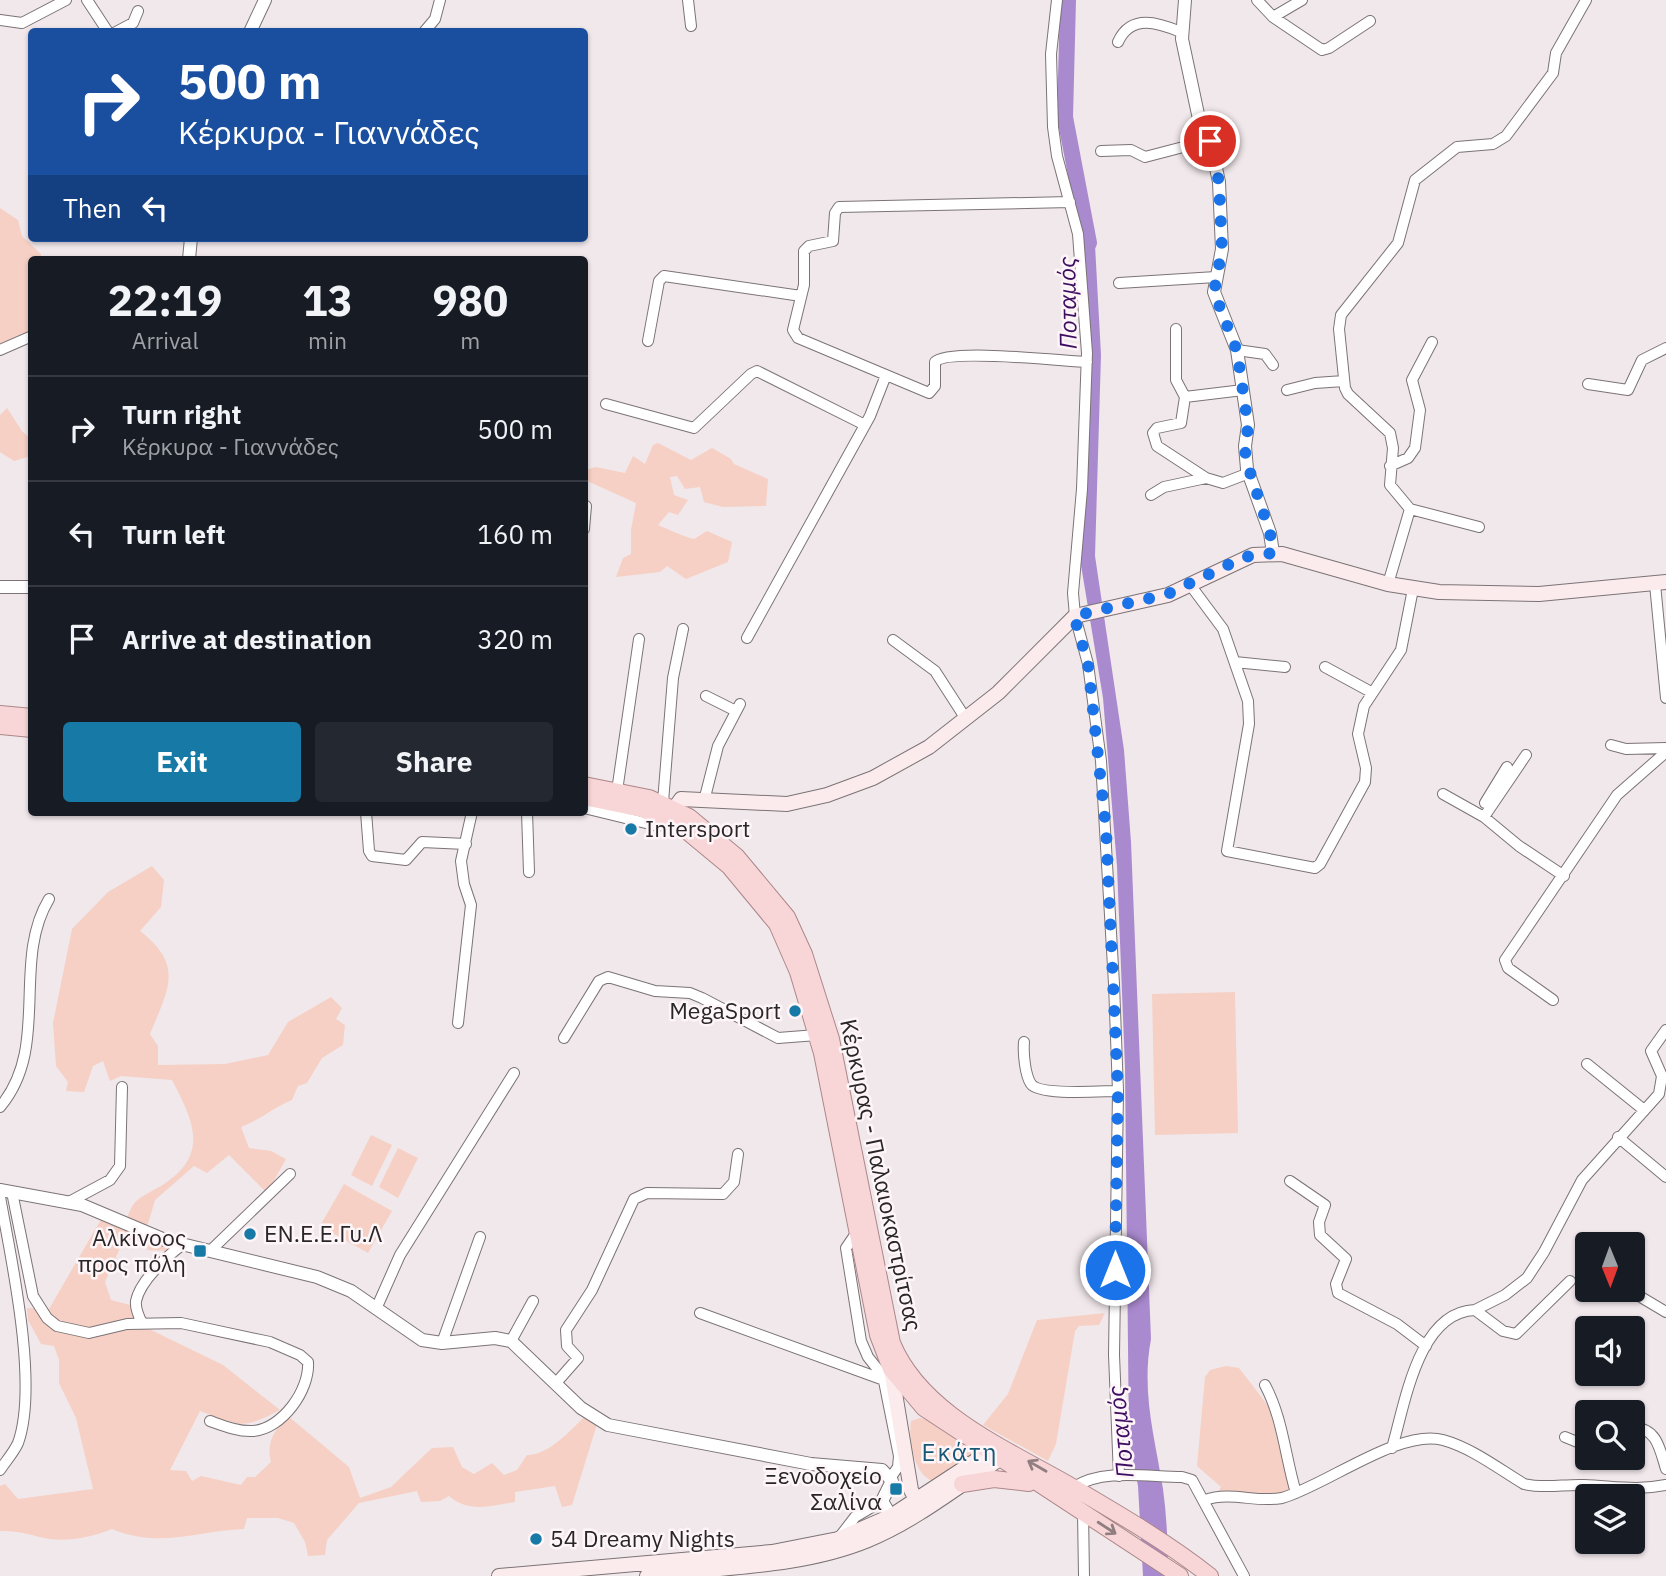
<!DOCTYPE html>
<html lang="en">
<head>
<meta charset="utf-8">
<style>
  :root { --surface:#171b24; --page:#242831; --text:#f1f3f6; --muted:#9ea1a6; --line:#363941; --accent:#177aa6 }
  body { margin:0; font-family:"IBM Plex Sans",sans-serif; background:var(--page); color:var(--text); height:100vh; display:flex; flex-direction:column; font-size:26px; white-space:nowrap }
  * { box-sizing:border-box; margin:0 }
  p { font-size:23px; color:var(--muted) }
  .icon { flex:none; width:38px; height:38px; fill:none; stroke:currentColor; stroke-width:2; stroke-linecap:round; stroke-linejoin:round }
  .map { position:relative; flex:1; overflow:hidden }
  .side { position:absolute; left:28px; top:256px; width:560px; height:560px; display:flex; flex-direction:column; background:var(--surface); border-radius:7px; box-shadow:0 2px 5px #0004 }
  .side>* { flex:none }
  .hud { position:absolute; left:28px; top:28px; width:560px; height:214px; border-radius:7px; box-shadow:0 2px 5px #0004; background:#1a4fa0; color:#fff; overflow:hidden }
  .needle { width:46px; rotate:179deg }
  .controls { position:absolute; left:1575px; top:1232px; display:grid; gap:14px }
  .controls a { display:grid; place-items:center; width:70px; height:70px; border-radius:7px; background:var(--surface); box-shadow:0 2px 5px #0004; font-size:35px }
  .pin { position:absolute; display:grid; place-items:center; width:60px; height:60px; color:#fff; margin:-30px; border:4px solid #fff; border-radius:50%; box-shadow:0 2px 7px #0007 }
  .me { position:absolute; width:77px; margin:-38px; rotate:0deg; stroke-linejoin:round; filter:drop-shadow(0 0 5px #0008) }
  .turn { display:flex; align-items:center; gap:24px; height:147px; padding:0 35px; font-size:32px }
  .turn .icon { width:91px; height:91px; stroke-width:2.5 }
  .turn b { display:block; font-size:49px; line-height:60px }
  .then { display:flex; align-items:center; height:66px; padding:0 35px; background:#0003; gap:14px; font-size:26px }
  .eta { display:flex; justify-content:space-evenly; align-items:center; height:119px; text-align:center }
  .eta b { font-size:42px; font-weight:700; line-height:49px }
  .cta { display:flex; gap:14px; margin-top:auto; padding:14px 35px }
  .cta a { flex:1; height:80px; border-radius:7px; background:var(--accent); color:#fff; font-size:28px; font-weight:700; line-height:80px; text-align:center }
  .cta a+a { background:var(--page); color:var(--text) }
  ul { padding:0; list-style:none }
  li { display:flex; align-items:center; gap:21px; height:105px; padding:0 35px; border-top:2px solid var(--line) }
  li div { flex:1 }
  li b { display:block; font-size:26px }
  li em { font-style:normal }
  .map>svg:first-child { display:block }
</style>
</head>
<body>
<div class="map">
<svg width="1666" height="1576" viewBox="0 0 1666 1576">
  <rect width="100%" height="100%" fill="#f1e8eb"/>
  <!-- green -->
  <path fill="#f6d0c4" d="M0,208L18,220L22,236L41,254V259H32L31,332L0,346Z
    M7,408L22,431L31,439V456L14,461L0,452V415Z
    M658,443L691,460L712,448L731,459L734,464L768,479L766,506L723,507L704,502L700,487L685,489L677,476L670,477L674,495L688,500L678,515L669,512L658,525C668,529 684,537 694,539L707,531L732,542L728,562L686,579L667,566L660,572L616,577L623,558L631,554V530L636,503L585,480V470L596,467L625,473L633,456L645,464L653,445Z
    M152,866L164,880L161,907L140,931C185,966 168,989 150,1034L158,1046V1065L225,1064L268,1055L288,1022L331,997L342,1008L336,1019L345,1025L343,1045L322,1058L307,1083L298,1086L292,1100C272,1108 262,1119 241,1127L249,1148L271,1151L286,1159L267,1193L229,1155L207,1173L194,1166L155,1200L145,1234L176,1246L171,1251L147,1250L149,1243L124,1239L105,1282L111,1300L130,1305L143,1316L145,1327L223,1365L280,1410C241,1430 240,1426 200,1411L170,1470L186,1471L192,1481L201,1476L241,1485L247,1477H255L271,1462C266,1443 274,1430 288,1416L349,1467L360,1498L391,1487L432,1448L453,1447L462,1467L474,1474L492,1463L504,1475L517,1470L527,1455C549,1455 570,1431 584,1417L598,1421L572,1505L562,1507L555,1486L515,1492V1502C491,1506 468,1513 449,1496L440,1501L421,1502L417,1491L359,1503L327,1540L325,1555L308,1556L305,1542L294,1523L278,1518H247L244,1529C194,1531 161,1549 112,1529C96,1536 68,1542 50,1539C33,1536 19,1530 0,1531V1486L5,1484L18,1499L93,1489L76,1418L59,1383V1360L54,1346L41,1344L28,1320L27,1308L49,1309L103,1216L124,1225C127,1219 129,1211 133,1205C139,1196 155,1190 164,1184C210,1154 193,1120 172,1080L121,1076L110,1081L103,1061L93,1066L84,1092L66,1091L68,1082L56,1066L53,1023L72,929L108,892Z
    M1235,992L1238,1133L1155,1135L1152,994Z
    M371,1135L392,1145L372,1186L351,1175Z
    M398,1148L418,1158L398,1198L379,1187Z
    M344,1184L392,1211L368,1253L320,1226Z
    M1105,1313L1099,1325L1079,1326L1075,1331L1056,1444L1048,1461L983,1425L1008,1394L1037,1320Z
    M1226,1366L1239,1368L1269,1407L1292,1492L1268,1496L1218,1492L1221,1487L1197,1466L1205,1377L1210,1370Z
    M920,1418L927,1420L976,1454L934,1481C914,1477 908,1439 911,1421Z"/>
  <!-- water -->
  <path fill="#aa8acf" d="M1088,224L1094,227L1101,355L1095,556L1124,750L1131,842L1151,1339C1141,1392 1155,1438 1163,1489C1167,1518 1168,1547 1168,1576H1143L1138,1486L1129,1439L1125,1068L1117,866L1103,698L1081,565L1090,364L1083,233Z"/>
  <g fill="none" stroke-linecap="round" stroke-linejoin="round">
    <!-- river -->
    <path stroke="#aa8acf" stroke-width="16" d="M1068,0L1065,117L1089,243"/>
    <!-- minor casing -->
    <g stroke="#7b7376" stroke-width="12">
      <path id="minor" d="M87,0L108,32
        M688,0L691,26
        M1057,0L1051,54L1053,127L1057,156L1078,234L1087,353L1082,489L1073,593L1075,616L1088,664L1101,761L1114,984L1118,1091L1114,1355L1119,1476
        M1257,0L1273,17L1322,50L1329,48L1370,21
        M1273,17L1302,0
        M0,20L22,23L66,0
        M116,32L133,23L138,11
        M424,32L435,19L440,0
        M1118,42C1131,13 1159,23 1181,32
        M1101,151L1131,150L1145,157L1210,140
        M1070,202L839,207L835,213L833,241L809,246L804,251V285L793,330L798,338L929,393L935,386V362C948,348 1062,361 1087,362
        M1119,283L1216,277
        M1176,329V380L1185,397
        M648,341L659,281L664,276L801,296
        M0,350L32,336
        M1237,350L1265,354L1273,365
        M1588,384L1628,390L1642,360L1666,348
        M1287,390L1315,383L1344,381
        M606,404L694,428L751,374L757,371L865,425
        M1390,466L1408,458L1415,448L1420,410L1412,380L1432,342
        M1206,478L1157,446L1153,433L1157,428L1181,423L1185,397L1243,390
        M1151,495L1164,487L1206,478L1223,483L1249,473
        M1410,509L1479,527
        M584,529L586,506
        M1388,584L1410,509L1390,485L1393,448L1390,433L1348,394L1345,388L1339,329L1341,315L1398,243L1415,180L1457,147L1493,144L1506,136L1553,73L1556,53L1586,0
        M1655,584L1666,698
        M1191,586L1223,629L1248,701L1249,724L1227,851L1315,868L1320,864L1365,782L1366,768L1358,734L1364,706L1401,650L1413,589
        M747,638L870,416L886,375
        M893,640L935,671L966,719
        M1235,662L1285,667
        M1325,667L1371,692
        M706,696L736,711
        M1611,745L1626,749L1666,748
        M617,791L639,639
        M1443,794L1484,817L1519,846L1564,876
        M704,801L718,746L740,704
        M663,802L673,678L683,629
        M1485,803L1507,767
        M584,808L658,826L671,820
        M366,812L369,851L372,856L406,860L422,842L466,844
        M527,812L529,872
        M1484,817L1526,755
        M1553,1000L1508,968L1505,960L1617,795L1666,752
        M458,1023L471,905L464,884L461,861L472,812
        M564,1038L599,981L608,977L655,991L690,993L702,998L778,1038L817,1035
        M1024,1042C1023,1053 1025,1075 1031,1084C1040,1096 1102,1091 1118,1091
        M1587,1064L1644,1110
        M0,1107C51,1047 11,962 49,899
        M1618,1137L1666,1177
        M1290,1181L1325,1205L1319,1222L1320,1235L1346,1259L1336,1284L1338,1293L1397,1324L1426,1346
        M12,1192L33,1296L47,1318L57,1326L89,1333L127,1324L181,1323L270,1342L300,1355L308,1362C310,1390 282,1429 253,1431C239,1432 224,1426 210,1421
        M0,1197C11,1258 39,1385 18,1443C14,1452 6,1461 0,1470
        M69,1202L110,1180L120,1166L122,1087
        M857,1232L846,1248L861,1341L868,1357L883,1376L899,1456L898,1467L891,1477
        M210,1251L290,1174
        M1629,1290L1666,1312
        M376,1309L400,1255L514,1073
        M1475,1310L1505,1295L1527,1278L1544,1252L1582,1180L1659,1094L1662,1076L1651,1051L1666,1030
        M700,1313L884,1380
        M142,1323C139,1317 135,1309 136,1301C140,1281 167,1256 182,1245
        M511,1341L533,1301
        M442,1343L480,1237
        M556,1383L578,1358L567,1346L566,1330L592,1290L634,1199L647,1193L723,1194L734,1182L738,1154
        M1265,1385C1283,1419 1285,1456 1296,1493
        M1633,1428C1657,1427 1660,1450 1666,1469
        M1565,1437L1582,1444L1587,1440
        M1392,1448C1405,1404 1418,1312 1475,1310L1503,1331L1516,1334L1570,1281
        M1074,1487C1103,1468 1148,1477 1182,1477L1192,1480L1244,1576
        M1205,1500C1231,1491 1256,1503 1282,1498C1325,1486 1400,1428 1443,1440C1472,1448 1499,1469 1524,1484C1545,1489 1564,1484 1584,1485C1613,1486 1637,1491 1666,1485
        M1083,1512L1084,1576
        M838,1539L855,1517L882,1501"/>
    </g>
    <!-- tertiary casing -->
    <g stroke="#7b7376" stroke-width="14">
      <path id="tertiary" d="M1185,0L1182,39L1199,119L1210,140L1219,182L1222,249L1214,292L1237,350L1248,425L1245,446L1247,469L1270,533L1273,553
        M250,32L265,0
        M189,259L191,238
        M0,587H32
        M0,1190L82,1205L165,1240L317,1277L351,1291L422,1340L442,1343L495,1338L511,1341L581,1408L608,1425L811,1464L882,1470L892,1481L882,1501L895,1523"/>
    </g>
    <!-- secondary casing -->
    <g stroke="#7b7376" stroke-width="16">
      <path id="secondary" d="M669,816L681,799L787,804L827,795L873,778L929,747L998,693L1075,616L1168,595L1253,555L1282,554L1388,584L1439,592L1539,594L1666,582
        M891,1369L911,1490L920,1507
        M499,1576L772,1552L838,1539L891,1516L998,1446
        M647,1576C719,1567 800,1568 868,1540C919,1519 963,1482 1009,1453"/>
    </g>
    <!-- primary casing -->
    <g stroke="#ac8789" stroke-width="18">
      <path id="primary" d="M0,714L32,717
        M0,726L32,729
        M584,785L649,798L689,817L737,857L787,917L804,954L831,1039L892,1343C922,1416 1012,1451 1076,1489C1122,1516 1168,1543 1210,1576
        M584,797L642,809L682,827L729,866L777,924L798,972L822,1053L878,1335L891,1369L924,1408L1180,1576
        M962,1484L994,1479L1029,1483"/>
    </g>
    <!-- minor -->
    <use href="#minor" stroke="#fff" stroke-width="10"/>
    <!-- tertiary -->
    <use href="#tertiary" stroke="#fff" stroke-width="12"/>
    <!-- secondary -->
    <use href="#secondary" stroke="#fbebec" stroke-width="14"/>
    <!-- primary -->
    <use href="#primary" stroke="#f8d6d8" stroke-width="16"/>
  </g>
  <!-- one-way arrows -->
  <defs><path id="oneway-shaft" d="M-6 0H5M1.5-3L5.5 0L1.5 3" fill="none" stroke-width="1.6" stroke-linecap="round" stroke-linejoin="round" transform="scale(1.75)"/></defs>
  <g stroke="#907e80">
    <use href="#oneway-shaft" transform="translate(1037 1466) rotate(-150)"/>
    <use href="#oneway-shaft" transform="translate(1107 1528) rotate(33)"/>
  </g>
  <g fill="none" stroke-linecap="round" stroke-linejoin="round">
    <!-- route -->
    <path stroke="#1a73e8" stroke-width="12" stroke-dasharray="0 21.6" d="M1115,1270L1118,1091L1106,829L1088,664L1074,616L1168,594L1244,557L1273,553L1270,533L1245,457L1248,425L1237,351L1214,292L1222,249L1219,182L1210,141"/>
  </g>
  <!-- markers -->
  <g fill="#177aa6" stroke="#fef5f8" stroke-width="2.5">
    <circle cx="631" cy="829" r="7"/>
    <circle cx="795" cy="1011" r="7"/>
    <circle cx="250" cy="1234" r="7"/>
    <rect x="193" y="1244" width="14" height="14" rx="3.5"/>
    <rect x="889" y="1482" width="14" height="14" rx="3.5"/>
    <circle cx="536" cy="1539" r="7"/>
  </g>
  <g text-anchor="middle" stroke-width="5" stroke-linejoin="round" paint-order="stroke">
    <!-- poi labels -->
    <g font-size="23" fill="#292627" stroke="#fef5f8" text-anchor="start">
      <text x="645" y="837">Intersport</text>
      <text x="781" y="1019" text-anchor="end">MegaSport</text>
      <text x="264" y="1242">ΕΝ.Ε.Ε.Γυ.Λ</text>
      <text x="186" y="1246" text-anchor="end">Αλκίνοος<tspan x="186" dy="26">προς πόλη</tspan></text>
      <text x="882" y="1484" text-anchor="end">Ξενοδοχείο<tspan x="882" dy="26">Σαλίνα</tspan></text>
      <text x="550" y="1547">54 Dreamy Nights</text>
    </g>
    <!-- street labels -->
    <g font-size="23" fill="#292627" stroke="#fef5f8">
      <text transform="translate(881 1175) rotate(78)" y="8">Κέρκυρας - Παλαιοκαστρίτσας</text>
    </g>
    <!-- water labels -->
    <g font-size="24" font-style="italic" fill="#3d0d61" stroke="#fef5f8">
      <text transform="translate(1068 303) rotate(-91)" y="8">Ποταμός</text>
      <text transform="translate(1121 1432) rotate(-96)" y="8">Ποταμός</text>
    </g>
    <!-- neighbourhood labels -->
    <g font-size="24" letter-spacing="2" fill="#185876" stroke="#fef5f8">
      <text x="960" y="1461">Εκάτη</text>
    </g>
  </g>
</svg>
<div class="controls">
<a><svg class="needle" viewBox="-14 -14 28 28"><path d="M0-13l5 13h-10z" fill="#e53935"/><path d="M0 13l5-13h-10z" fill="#9ea1a6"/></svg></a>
<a><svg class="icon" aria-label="sound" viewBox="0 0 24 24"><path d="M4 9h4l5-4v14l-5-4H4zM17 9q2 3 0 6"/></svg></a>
<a><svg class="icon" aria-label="search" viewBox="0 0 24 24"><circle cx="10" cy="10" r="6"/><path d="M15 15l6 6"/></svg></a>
<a><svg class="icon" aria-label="layers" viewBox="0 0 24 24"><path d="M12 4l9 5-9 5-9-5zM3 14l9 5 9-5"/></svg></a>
</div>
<div class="pin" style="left:1210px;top:141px;background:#d93025"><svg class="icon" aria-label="arrive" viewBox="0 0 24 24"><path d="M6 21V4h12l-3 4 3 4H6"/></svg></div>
<svg class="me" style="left:1115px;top:1270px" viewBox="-20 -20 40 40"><circle r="17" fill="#1a73e8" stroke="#fff" stroke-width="3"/><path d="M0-11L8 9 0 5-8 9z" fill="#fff"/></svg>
<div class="hud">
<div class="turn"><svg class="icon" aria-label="right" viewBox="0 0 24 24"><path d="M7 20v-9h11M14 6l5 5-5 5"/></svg><div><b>500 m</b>Κέρκυρα - Γιαννάδες</div></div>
<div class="then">Then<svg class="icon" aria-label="left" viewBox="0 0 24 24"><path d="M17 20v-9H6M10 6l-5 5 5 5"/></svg></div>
</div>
<section class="side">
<div class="eta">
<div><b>22:19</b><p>Arrival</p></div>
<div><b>13</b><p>min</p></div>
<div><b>980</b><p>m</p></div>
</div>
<ul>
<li><svg class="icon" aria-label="right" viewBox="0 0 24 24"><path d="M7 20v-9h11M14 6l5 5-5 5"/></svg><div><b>Turn right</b><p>Κέρκυρα - Γιαννάδες</p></div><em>500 m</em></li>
<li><svg class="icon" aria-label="left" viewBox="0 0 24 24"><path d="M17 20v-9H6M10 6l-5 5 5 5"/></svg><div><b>Turn left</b></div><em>160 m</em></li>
<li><svg class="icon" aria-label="arrive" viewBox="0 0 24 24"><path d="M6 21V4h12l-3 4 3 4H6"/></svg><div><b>Arrive at destination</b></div><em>320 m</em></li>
</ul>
<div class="cta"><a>Exit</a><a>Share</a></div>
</section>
</div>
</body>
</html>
